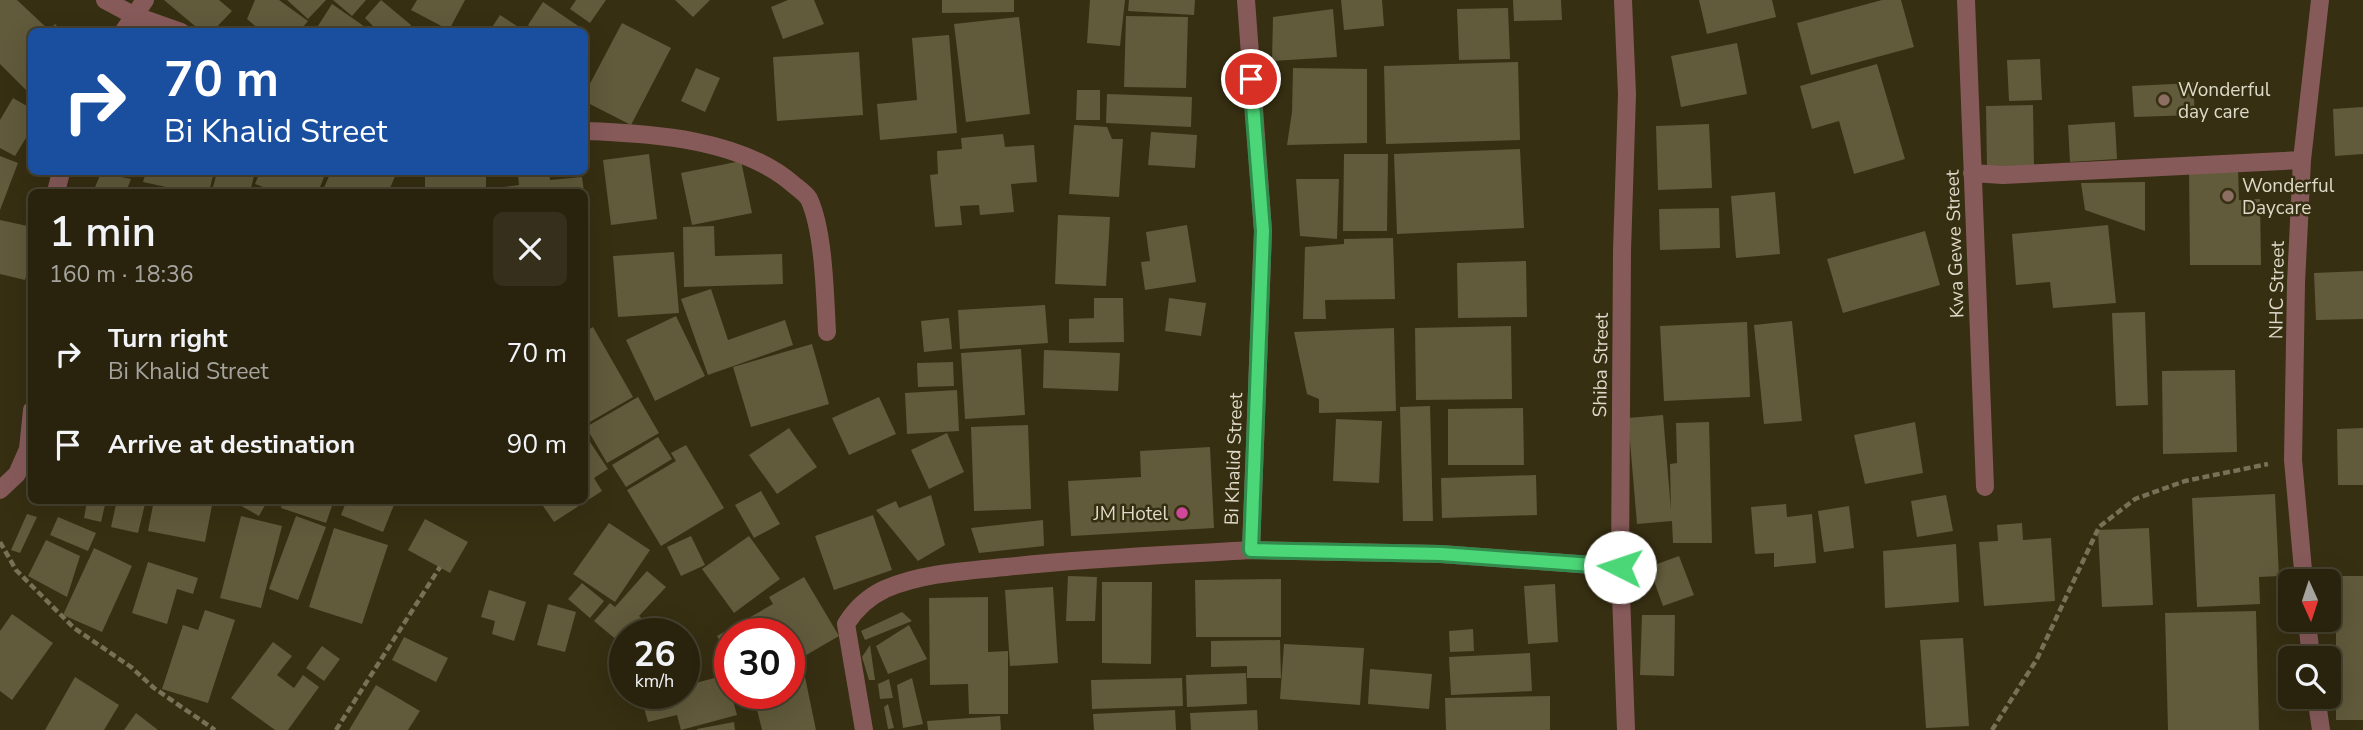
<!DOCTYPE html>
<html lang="en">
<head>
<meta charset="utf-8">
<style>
  :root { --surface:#29230e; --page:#352f1c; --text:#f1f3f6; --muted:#a5a49e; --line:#45402e }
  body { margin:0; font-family:"Nunito Sans",sans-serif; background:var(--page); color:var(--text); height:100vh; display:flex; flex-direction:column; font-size:26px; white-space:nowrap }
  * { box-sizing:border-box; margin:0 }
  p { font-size:23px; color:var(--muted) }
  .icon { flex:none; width:38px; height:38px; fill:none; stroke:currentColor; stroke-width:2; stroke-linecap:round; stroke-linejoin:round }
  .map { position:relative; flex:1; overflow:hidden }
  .side { position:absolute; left:28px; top:189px; width:560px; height:315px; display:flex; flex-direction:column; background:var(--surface); border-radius:10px; box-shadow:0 7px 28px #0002,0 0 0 2px var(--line) }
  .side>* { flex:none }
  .top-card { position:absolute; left:28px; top:28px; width:560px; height:147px; border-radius:10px; box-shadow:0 7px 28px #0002,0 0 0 2px var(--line); background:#1a4fa0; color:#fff; overflow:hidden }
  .needle { width:46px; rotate:177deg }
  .controls { position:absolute; left:2278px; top:569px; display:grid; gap:14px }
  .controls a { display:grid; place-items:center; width:63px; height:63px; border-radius:10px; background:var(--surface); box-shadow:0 7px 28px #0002,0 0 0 2px var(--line); font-size:35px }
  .speed { position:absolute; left:609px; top:618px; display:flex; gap:14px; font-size:35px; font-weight:700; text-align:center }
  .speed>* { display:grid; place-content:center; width:91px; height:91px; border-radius:50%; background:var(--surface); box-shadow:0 7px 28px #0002,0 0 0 2px var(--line); line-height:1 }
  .speed small { font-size:18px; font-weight:400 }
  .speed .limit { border:10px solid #d22; background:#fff; color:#111 }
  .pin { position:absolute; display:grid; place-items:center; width:60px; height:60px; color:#fff; margin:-30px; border:4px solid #fff; border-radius:50%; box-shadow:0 2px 7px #0007 }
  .me { position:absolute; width:77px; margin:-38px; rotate:274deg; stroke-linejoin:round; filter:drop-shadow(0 0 5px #0008) }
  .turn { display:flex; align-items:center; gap:24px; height:147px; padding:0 21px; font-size:32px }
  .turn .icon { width:91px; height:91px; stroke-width:2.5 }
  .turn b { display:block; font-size:49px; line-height:60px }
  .round { display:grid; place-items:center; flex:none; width:74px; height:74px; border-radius:10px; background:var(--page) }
  .summary { display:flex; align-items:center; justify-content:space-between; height:119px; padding:0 21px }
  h1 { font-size:42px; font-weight:600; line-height:52px }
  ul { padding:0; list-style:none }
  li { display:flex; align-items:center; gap:21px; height:91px; padding:0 21px }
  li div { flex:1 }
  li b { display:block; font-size:26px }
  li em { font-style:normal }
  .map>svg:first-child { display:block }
</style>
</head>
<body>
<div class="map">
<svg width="2363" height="730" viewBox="0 0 2363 730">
  <rect width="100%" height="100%" fill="#372f12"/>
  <!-- building -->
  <path fill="#615a3b" d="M0,0H17L49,30L55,24L63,32H32V84L26,90L0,64Z
    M164,0H219L232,11L212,32H202Z
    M255,0H279L308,21L299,32H262L247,19Z
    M287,0H326L308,19Z
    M333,0H366L352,16Z
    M381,0L411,25L405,32H379L365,18Z
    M417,0H465L449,30L411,10Z
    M576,0H606L590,23L570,9Z
    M675,0H710L693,17Z
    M788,0H814L824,24L783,39L771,7Z
    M942,0H1014V12L942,13Z
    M1090,0H1125L1120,46L1087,43Z
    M1129,0H1195L1194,15L1128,11Z
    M1341,0H1382L1384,26L1344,30Z
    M1513,0H1561L1562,20L1514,21Z
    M1699,0H1772L1776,17L1707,34Z
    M1882,0H1901L1914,47L1811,75L1797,23Z
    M543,2L587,32H537L528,25Z
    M332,4L368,29L366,32H314Z
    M1508,8L1510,59L1459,60L1457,9Z
    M1333,9L1337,57L1272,61L1273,17Z
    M500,15L526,32H489Z
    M1126,16L1188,17L1186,88L1124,87Z
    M1019,17L1030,114L966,122L954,24Z
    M622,23L671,48L631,125L584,101V95Z
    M949,35L957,133L880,140L877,104L917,100L912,38Z
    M1737,43L1747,94L1681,107L1671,56Z
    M859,52L863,115L777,121L773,57Z
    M2040,59L2042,100L2009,101L2007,60Z
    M1518,62L1520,140L1386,144L1384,66Z
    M1877,64L1905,159L1854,174L1839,121L1812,129L1800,86Z
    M696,68L720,78L705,112L681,101Z
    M1293,68L1367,69V143L1287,145L1292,112Z
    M2193,83L2195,115L2134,117L2132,86Z
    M1077,90H1100V120H1076Z
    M1107,94L1192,97L1191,127L1106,123Z
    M13,98L32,109V128L15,156L0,148V120Z
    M2033,105L2034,168L1987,169L1986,106Z
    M2363,107V154L2335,156L2333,109Z
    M2115,122L2117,159L2070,162L2068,125Z
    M1709,124L1712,188L1658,190L1656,126Z
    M1074,125L1107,127L1112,139H1123L1119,197L1069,194Z
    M1151,132L1197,135L1195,168L1148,165Z
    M1003,134L1005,147L1034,145L1037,182L1011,184L1014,212L980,215L979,205L960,206L962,225L935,227L930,175L938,174L937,151L962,149L961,138Z
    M1520,149L1524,228L1397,234L1394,154Z
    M649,154L657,219L611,225L603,160Z
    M1344,154H1388L1387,231H1343Z
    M0,156L18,163L0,210Z
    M741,161L752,213L692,225L681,173Z
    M2238,168L2239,200L2260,199L2261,265H2190L2189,169Z
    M146,172H214L209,192H189L143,182Z
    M217,172H255L250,192H235L213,187Z
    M260,172H326L318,192H277L255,184Z
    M331,172H397L390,188L401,192H322Z
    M425,172H486V192H425Z
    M549,172L550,180L582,177L584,192H495V188L519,185L518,175Z
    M101,173L131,179L126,192H93Z
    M1296,179H1339L1337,239L1300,236Z
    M2145,182V231L2085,210L2081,183Z
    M1775,192L1780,254L1736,258L1731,196Z
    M1719,208L1720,248L1660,250L1659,209Z
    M584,214H586L589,235L584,236Z
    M1058,215L1110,217L1106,286L1055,284Z
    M0,220L32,227V255L25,280L0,274Z
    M1187,225L1196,282L1145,290L1141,262L1150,261L1146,232Z
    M2108,225L2116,303L2053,308L2050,282L2016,285L2012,234Z
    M714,226L715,256L782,254L783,284L684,287L683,227Z
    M1925,231L1940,285L1843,313L1827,259Z
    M1393,238L1395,299L1325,300L1326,319H1303L1305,247L1344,244V239Z
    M674,252L679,313L618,317L613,256Z
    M1526,261L1527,317L1458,318L1457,263Z
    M2363,271V319L2316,320L2314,273Z
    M711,289L728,340L785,320L793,345L708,375L681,299Z
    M584,296L589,313L584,314Z
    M1094,298H1123L1124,342L1069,343V319L1094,318Z
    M1169,298L1206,303L1201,336L1165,331Z
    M1045,305L1048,343L960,349L958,310Z
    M2145,312L2148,405L2116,406L2112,313Z
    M676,316L705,376L655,401L626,340Z
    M949,318L952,349L924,352L921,321Z
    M1792,321L1802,421L1764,424L1754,325Z
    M1747,322L1750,397L1664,401L1660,326Z
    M1511,326L1512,399L1416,400L1415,328Z
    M593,327L633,397L588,423L584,418V332Z
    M1394,328L1396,411L1319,413V399L1307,394L1294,332Z
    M812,344L829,404L751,427L733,367Z
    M1021,349L1025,415L965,419L961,353Z
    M1044,350L1120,353L1118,391L1043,388Z
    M953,362L954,386L918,387L917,363Z
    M2235,370L2237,452L2163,454L2162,371Z
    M957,390L959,431L907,434L905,393Z
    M638,397L659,433L607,463L586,427Z
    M879,397L896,434L849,455L832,418Z
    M1430,406L1433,521H1403L1400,407Z
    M1523,408L1524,465H1448V409Z
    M1663,415L1671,510L1670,464L1677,463L1676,423L1709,422L1712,543H1673L1672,521L1637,524L1628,418Z
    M1336,419L1382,421L1379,483L1333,481Z
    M1915,422L1923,473L1865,484L1854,435Z
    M1028,425L1031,509L974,511L971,427Z
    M789,428L817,467L777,494L749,455Z
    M2363,428V485H2338L2337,429Z
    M584,433L608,469L594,478L602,491L554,522L539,500H584Z
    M947,433L964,472L929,489L911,450Z
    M658,437L672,459L626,487L612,465Z
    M686,445L724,508L661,546L627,490L676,461L671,453Z
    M1210,447L1214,528L1071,536L1068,481L1141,477L1140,451Z
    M1536,475L1537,515L1442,518L1441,478Z
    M761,491L780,524L754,538L735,505Z
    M2275,494L2279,576L2259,577L2260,604L2197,607L2192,498Z
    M931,495L945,545L918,561L876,510L896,501L899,508Z
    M1946,495L1953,531L1917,537L1911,501Z
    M117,500H146L138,533L111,527Z
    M154,500H213L205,542L148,531Z
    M231,500H268L259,516Z
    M283,500H334L326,523L281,508Z
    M347,500H396L383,532L341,515Z
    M87,501L105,505L101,522L84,518Z
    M1786,504L1787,517L1812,514L1816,563L1774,567V553L1755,554L1751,507Z
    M1849,506L1854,548L1824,552L1818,511Z
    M27,514L37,517L20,553L11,550Z
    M873,515L892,570L834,590L815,536Z
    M241,516L282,526L261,608L220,598Z
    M296,516L326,527L298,600L269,589Z
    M58,517L96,533L88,551L50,535Z
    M425,519L468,542L450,573L408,550Z
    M1043,520L1044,546L979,553L971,528Z
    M609,523L650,550L615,602L573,574Z
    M2022,523L2023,540L2051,538L2055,601L1984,606L1979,542L1998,541L1997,525Z
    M334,528L388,545L362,624L309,607Z
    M2149,528L2153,605L2102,607L2098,530Z
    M691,536L705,565L681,576L667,547Z
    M749,536L780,579L734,613L702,569Z
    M46,540L80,556L67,597L28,576Z
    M1956,544L1959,602L1885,608L1883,551Z
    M94,548L132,566L102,632L63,615Z
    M1679,556L1694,595L1663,606L1649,567Z
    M148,562L198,578L193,594L177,589L167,624L132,613Z
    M647,571L666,587L639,616L656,631L653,634H625V647L594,621L610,603L615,607Z
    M1068,576L1097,577L1095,621H1066Z
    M2336,576H2363V720H2336Z
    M804,577L839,636L789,665V634H730V659L717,636L773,604L769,597Z
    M1281,579V637H1196L1195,580Z
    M1102,582H1152L1151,664L1102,663Z
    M582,583L604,601L590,618L568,599Z
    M1555,584L1558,642L1528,644L1524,586Z
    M1053,587L1058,663L1010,666L1005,590Z
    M489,590L526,602L514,641L492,634L495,621L481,617Z
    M988,597V652L1008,651V714H969L968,684L930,685L929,598Z
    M548,604L576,612L565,652L537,645Z
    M205,610L235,620L208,703L162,689L183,625L198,630Z
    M2256,611L2259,730H2168L2165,613Z
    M902,612L912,621L865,640L861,631Z
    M12,614L53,643L12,700L0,691V631Z
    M1642,615H1675L1674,676L1640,675Z
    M909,625L927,659L888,674L876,646Z
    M1473,629L1474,651L1450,652L1449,631Z
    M404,637L448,658L436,682L392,660Z
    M1963,638L1969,726L1926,728L1920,640Z
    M1280,640L1281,678H1247V666L1211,667V641Z
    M273,642L292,656L277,675L294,688L303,675L319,687L288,730H275L231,698Z
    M1284,644L1364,648L1360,705L1280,699Z
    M870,645L875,680H869L862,657Z
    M322,646L340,659L324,681L306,668Z
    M1530,653L1532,691L1451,695L1449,657Z
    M1370,669L1432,674L1429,709L1368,704Z
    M1246,673L1247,704L1187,707L1186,675Z
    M726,675L737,715L681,730L677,715L648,722L641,697L658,693H684V686Z
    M75,677L119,705L104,730H45Z
    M805,677L816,730H762L753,693H789V681Z
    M912,678L923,724L903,728L897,685Z
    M1182,678L1183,706L1092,709L1091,680Z
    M889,679L893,698L880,699L878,684Z
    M376,685L420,711L408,730H349Z
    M1550,696V730H1446L1445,698Z
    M888,704L894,728L888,729L884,707Z
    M1175,710L1176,730H1094L1093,714Z
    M1257,710L1258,730H1191L1190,713Z
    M136,713L158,730H124Z
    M1000,716L1001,730H928L927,721Z
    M734,722L735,730H697V729Z"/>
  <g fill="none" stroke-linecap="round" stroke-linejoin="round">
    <!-- path -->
    <path stroke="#777158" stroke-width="4.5" stroke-dasharray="7 3.5" stroke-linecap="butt" d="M0,542L16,570L74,628L131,667L154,688L215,730
      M336,730L440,567
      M1992,730L2037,659L2099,527L2135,499L2185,481L2268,464"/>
    <!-- minor -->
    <path stroke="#875a5a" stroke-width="18" d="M105,0L133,15L181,32
      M1246,0L1263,231L1251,550L1441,554L1620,567
      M1623,0L1627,94L1622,251L1620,567L1626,730
      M1966,0L1985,487
      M123,32L145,0
      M584,131C651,133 742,139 794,185C799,189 806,194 809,199C824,231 825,296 827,332
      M1972,173L2003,175L2302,160
      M56,192L61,172
      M0,490L17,474L28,449L32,410
      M2304,581L2293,460L2296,283L2302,160L2320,0
      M2307,620L2311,658
      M2316,696L2321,730
      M864,730L846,624C856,608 868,597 885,589C923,573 965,571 1006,567C1087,558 1169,555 1251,550"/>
  </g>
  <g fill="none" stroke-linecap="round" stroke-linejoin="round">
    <!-- route casing -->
    <g stroke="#318b4d" stroke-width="18">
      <path id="route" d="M1251,79L1263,231L1251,550L1441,554L1620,567"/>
    </g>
    <!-- route -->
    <use href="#route" stroke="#4bd677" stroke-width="12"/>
  </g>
  <!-- markers -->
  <g fill="#8d6e63" stroke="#372f12" stroke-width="2.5">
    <circle cx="2164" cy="100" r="7"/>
    <circle cx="2228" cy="196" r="7"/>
  </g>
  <circle fill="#d1479c" stroke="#372f12" stroke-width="2.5" cx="1182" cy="513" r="7"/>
  <g text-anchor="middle" stroke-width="5" stroke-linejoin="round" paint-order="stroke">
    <!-- poi labels -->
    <g font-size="19" fill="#dedac9" stroke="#372f12" text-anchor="start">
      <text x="2178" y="96">Wonderful<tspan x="2178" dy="22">day care</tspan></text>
      <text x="2242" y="192">Wonderful<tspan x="2242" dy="22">Daycare</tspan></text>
      <text x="1168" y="520" text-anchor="end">JM Hotel</text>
    </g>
    <!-- street labels -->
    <g font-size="19" fill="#dedac9" stroke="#372f12">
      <text transform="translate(1954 244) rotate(-92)" y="7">Kwa Gewe Street</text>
      <text transform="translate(2276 290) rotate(-89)" y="7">NHC Street</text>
      <text transform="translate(1600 365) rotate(-89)" y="7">Shiba Street</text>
      <text transform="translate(1233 459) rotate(-88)" y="7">Bi Khalid Street</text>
    </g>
  </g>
</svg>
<div class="controls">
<a><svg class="needle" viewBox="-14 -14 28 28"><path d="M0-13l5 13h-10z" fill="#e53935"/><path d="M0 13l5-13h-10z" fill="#a5a49e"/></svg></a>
<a><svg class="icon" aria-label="search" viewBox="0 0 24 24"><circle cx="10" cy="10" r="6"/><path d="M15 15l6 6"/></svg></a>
</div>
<div class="speed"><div>26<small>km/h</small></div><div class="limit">30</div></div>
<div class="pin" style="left:1251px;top:79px;background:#d93025"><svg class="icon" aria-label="arrive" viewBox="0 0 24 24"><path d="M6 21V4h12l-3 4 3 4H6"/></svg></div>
<svg class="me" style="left:1620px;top:567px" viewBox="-20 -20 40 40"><circle r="19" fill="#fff"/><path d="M0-13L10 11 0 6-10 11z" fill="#4bd677"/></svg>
<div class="top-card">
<div class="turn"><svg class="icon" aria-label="right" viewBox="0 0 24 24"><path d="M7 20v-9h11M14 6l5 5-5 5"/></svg><div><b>70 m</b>Bi Khalid Street</div></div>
</div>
<section class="side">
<div class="summary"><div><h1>1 min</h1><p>160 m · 18:36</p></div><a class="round"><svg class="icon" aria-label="close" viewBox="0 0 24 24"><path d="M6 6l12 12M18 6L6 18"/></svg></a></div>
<ul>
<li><svg class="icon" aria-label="right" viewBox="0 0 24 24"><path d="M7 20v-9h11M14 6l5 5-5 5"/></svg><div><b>Turn right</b><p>Bi Khalid Street</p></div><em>70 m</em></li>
<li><svg class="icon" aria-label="arrive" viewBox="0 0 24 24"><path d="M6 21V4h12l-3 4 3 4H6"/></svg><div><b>Arrive at destination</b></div><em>90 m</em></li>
</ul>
</section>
</div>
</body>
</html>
